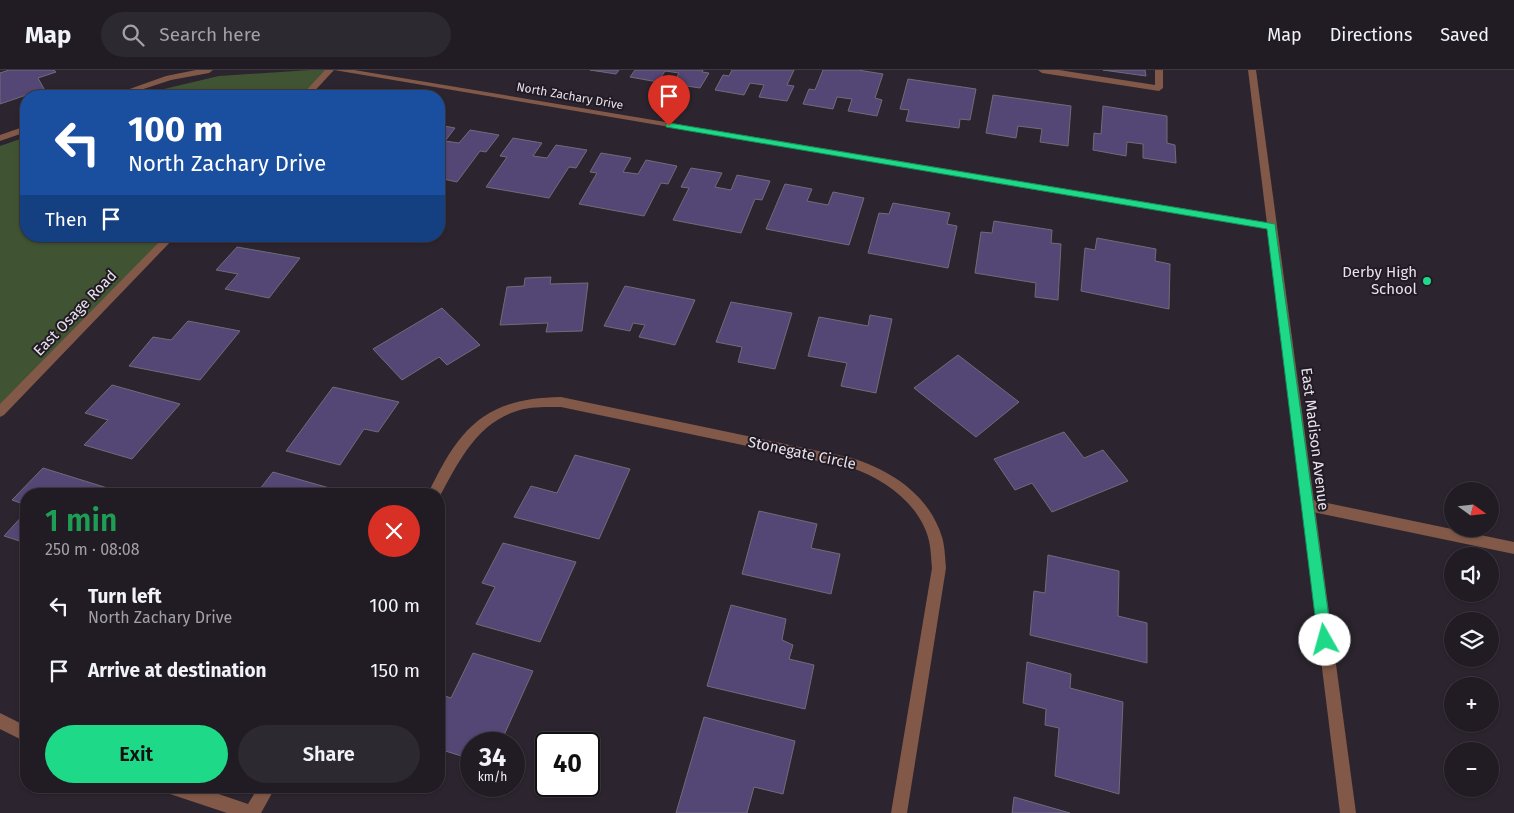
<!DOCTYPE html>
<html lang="en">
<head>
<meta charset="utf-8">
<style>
  :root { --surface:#211c23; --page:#2d2930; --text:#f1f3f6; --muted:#a2a1a6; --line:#3e3a41; --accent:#1dd988 }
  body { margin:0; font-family:"Fira Sans",sans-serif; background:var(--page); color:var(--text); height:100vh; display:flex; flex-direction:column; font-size:19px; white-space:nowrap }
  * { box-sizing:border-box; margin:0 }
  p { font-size:16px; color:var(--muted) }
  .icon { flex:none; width:28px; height:28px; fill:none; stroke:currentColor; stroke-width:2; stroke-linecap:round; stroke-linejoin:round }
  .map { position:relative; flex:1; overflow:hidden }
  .sheet { position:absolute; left:20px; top:418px; width:425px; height:305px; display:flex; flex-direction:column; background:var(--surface); border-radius:20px; box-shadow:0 1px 4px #0004,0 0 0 1px var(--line) }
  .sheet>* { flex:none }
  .banner { position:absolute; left:20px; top:20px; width:425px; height:152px; border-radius:20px; box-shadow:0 1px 4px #0004,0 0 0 1px var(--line); background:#1a4fa0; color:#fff; overflow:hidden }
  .needle { width:32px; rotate:105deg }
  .tools { position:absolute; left:1444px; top:412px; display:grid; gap:10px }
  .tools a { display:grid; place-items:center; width:55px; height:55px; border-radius:50%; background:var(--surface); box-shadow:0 1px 4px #0004,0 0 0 1px var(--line); font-size:25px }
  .speed { position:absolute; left:460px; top:662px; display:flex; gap:10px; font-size:25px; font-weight:700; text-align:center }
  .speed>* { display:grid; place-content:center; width:65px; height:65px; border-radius:50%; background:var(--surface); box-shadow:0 1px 4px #0004,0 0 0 1px var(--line); line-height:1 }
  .speed small { font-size:12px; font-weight:400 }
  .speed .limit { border:2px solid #111; border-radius:8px; background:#fff; color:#111 }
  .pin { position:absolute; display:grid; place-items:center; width:42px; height:42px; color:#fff; margin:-51px -21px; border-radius:50% 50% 50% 0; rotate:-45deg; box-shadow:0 0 5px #0007 }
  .pin .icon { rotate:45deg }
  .me { position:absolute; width:55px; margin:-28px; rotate:353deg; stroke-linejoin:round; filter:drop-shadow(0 0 4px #0008) }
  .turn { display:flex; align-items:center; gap:18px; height:105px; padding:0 25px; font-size:22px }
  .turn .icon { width:65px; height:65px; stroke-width:2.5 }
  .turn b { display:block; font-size:35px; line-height:42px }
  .then { display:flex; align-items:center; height:48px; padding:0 25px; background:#0003; gap:10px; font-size:19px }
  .round { display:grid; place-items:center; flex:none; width:52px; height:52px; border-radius:26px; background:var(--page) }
  .head { display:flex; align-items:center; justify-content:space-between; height:85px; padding:0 25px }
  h1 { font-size:30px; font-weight:600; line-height:38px; color:#1e9e55 }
  .primary-button { display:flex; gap:10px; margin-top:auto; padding:10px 25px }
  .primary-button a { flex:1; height:58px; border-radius:30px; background:var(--accent); color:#111; font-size:20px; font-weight:600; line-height:58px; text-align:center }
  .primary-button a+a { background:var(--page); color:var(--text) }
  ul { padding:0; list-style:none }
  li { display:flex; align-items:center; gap:15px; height:65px; padding:0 25px }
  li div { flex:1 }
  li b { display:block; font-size:19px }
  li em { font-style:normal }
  header { display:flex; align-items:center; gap:30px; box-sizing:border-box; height:70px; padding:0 25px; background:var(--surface); border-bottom:1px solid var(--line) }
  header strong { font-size:24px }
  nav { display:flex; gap:28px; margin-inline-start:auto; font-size:18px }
  .search { width:350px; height:45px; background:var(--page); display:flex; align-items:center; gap:12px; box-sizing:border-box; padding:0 18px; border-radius:28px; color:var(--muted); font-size:19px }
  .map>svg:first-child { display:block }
</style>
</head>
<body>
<header>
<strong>Map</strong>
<div class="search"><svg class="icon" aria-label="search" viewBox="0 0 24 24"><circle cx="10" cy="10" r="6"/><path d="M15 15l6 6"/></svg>Search here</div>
<nav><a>Map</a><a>Directions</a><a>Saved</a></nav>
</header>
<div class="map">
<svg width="1514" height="743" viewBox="0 0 1514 743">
  <rect width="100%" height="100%" fill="#2c252f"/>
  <!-- green -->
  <path fill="#405332" d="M310,0H330L305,26H134L219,6Z
    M26,67V166H171L0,341V76Z"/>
  <!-- building -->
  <path fill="#554775" stroke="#6f6c79" d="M9,0H54L56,2L38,8L44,19L0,34V3Z
    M590,0H619L616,4Z
    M635,0H703L702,2L709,3L700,18L673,14L679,3L665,1L658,12L630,7Z
    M732,0H794L787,15L794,16L787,31L759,27L764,15L750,13L744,25L715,20L723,5L729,6Z
    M823,0H858L883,4L875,28L882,30L877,46L848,41L852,29L837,27L833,39L803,34L809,19L815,20Z
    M1103,0H1145L1146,6Z
    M908,9L976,19L970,50L960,49L959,58L906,51L909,40L900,39Z
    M993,25L1071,36L1068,76L1040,72L1042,59L1018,56L1016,68L986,63Z
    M1103,36L1167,46V73L1175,75L1176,93L1143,88V74L1127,72L1126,86L1093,80L1094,63L1101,64Z
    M439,55L455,58L445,71L459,73L470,60L499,65L486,82L480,81L457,112L439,108Z
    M513,68L542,73L533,86L547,88L556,75L587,80L576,98L569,97L549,128L486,117L507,87L500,86Z
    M601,83L631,88L623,102L638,104L646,90L677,96L668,114L661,113L644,146L579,134L597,103L590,102Z
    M691,98L722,103L715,117L731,120L737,105L770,111L762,130L755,129L741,163L673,150L689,118L681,117Z
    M785,114L812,119L807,131L828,135L833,122L864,128L849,175L766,159Z
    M893,133L950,143L947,154L957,156L948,198L868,183L879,143L889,144Z
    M994,151L1052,160L1051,173L1061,174L1058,230L1035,227L1036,213L975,203L981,162L992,163Z
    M290,166H319L316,171Z
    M1097,168L1156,179L1155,191L1170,194L1169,239L1081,221L1085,178L1095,180Z
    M237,177L300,188L269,228L225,219L238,204L216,200Z
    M551,207L550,214L588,213L582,261L546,262L548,253L500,255L507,217L524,216L525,208Z
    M625,216L695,230L675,275L639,267L645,255L633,253L630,261L604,256Z
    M731,232L792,243L775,299L738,292L742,277L716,272Z
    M442,238L480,275L447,295L439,287L402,310L373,279Z
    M870,245L892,249L876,323L841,316L847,293L808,286L819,247L868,256Z
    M188,251L240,261L200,310L129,296L153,267L171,270Z
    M958,285L1019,332L976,367L914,318Z
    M112,315L180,334L132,389L84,375L108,350L85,343Z
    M333,317L399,332L378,362L364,359L340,395L286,381Z
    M1064,362L1084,388L1103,380L1128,411L1052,442L1032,413L1015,420L994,389Z
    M575,385L630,399L599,469L514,447L531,416L557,423Z
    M43,398L117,421L114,424H26V435L12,430Z
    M273,402L340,421L338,424H256Z
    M759,441L817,454L811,478L840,484L831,524L742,504Z
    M26,442V473L4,466Z
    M503,473L576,492L540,572L476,554L495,517L482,513Z
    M1048,485L1119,501L1118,546L1147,553V593L1030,565L1034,521L1045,523Z
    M731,535L786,549L782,570L793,575L789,589L814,595L805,639L707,616Z
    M473,583L533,601L500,674H471V689L439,679V624L451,628Z
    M1027,592L1071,604L1070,618L1123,632L1119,724L1055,706L1059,658L1045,655L1046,639L1023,633Z
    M704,647L795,671L783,724L754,717L747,743H676Z
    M1014,727L1070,743H1012Z"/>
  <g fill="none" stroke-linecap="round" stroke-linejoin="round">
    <!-- service -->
    <path fill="#825948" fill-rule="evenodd" d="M1038,0H1059L1155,15V0H1163V18L1159,21L1042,3Z
      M1308,429L1514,472V484L1308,441L1303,439L1301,435L1303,431Z"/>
    <!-- minor -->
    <path fill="#825948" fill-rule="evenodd" d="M196,0H213L209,3L171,10L122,26H110L166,6Z
      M325,0H354L1271,153L1276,156L1271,159L334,0L310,26H301Z
      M26,56V62L0,71V65Z
      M165,166H176L4,345L0,347V334Z
      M561,327L852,388C892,401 929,425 942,467C945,477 945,488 946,498L907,743H891L932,498C931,488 931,477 928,467C918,433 884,409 852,398L561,337C546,337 529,336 514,342C476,355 457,394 439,428V424H428C459,358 485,328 561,327Z
      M0,643L26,656V672L0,659Z
      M162,716H195L248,734L259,716H276L261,743H227L164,722Z"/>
    <!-- tertiary -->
    <path fill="#825948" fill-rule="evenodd" d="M1248,0H1256L1356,743H1340Z"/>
  </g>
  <!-- route -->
  <path fill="#1dd988" stroke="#138d58" d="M669,53L1275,154L1332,570L1330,574L1325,576L1320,574L1318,570L1267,159L666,57V54Z"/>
  <!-- markers -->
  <circle fill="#1dd988" stroke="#221b25" stroke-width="2" cx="1427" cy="211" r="5"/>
  <g text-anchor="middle" stroke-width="4" stroke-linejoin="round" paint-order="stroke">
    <!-- far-street labels -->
    <g font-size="12" fill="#e7e3ea" stroke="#221b25">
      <text transform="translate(570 26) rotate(10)" y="4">North Zachary Drive</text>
    </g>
    <!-- poi labels -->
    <g font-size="15" fill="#e7e3ea" stroke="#221b25" text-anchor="end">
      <text x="1417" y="207">Derby High<tspan x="1417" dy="17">School</tspan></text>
    </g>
    <!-- street labels -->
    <g font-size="15" fill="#e7e3ea" stroke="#221b25">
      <text transform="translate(75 243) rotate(-46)" y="5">East Osage Road</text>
      <text transform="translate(1315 369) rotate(83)" y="5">East Madison Avenue</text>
      <text transform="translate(802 383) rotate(12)" y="5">Stonegate Circle</text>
    </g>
  </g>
</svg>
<div class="tools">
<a><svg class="needle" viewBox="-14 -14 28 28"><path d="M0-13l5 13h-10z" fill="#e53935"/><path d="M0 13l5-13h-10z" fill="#a2a1a6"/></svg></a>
<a><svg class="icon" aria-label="sound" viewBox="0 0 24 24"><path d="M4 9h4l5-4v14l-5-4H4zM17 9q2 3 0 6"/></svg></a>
<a><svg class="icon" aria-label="layers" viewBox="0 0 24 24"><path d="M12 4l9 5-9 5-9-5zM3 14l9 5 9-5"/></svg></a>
<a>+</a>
<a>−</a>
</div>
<div class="speed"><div>34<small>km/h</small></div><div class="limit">40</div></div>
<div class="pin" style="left:669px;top:56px;background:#d93025"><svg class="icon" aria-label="arrive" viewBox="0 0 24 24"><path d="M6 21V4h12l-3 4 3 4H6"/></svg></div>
<svg class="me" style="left:1325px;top:570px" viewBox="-20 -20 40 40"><circle r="19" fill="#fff"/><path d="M0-13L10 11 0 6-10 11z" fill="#1dd988"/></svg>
<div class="banner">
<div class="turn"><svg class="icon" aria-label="left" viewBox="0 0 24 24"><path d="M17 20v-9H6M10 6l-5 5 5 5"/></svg><div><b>100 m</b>North Zachary Drive</div></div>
<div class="then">Then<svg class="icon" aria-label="arrive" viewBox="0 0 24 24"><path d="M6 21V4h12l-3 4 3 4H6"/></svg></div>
</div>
<section class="sheet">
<div class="head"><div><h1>1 min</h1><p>250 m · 08:08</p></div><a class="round" style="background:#d93025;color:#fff"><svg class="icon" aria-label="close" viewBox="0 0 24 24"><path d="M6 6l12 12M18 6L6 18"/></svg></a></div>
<ul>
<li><svg class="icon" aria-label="left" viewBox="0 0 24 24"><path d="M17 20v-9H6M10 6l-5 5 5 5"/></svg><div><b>Turn left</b><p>North Zachary Drive</p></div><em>100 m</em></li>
<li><svg class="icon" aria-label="arrive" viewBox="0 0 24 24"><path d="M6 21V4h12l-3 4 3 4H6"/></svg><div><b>Arrive at destination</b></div><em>150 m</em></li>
</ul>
<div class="primary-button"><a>Exit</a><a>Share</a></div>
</section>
</div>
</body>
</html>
